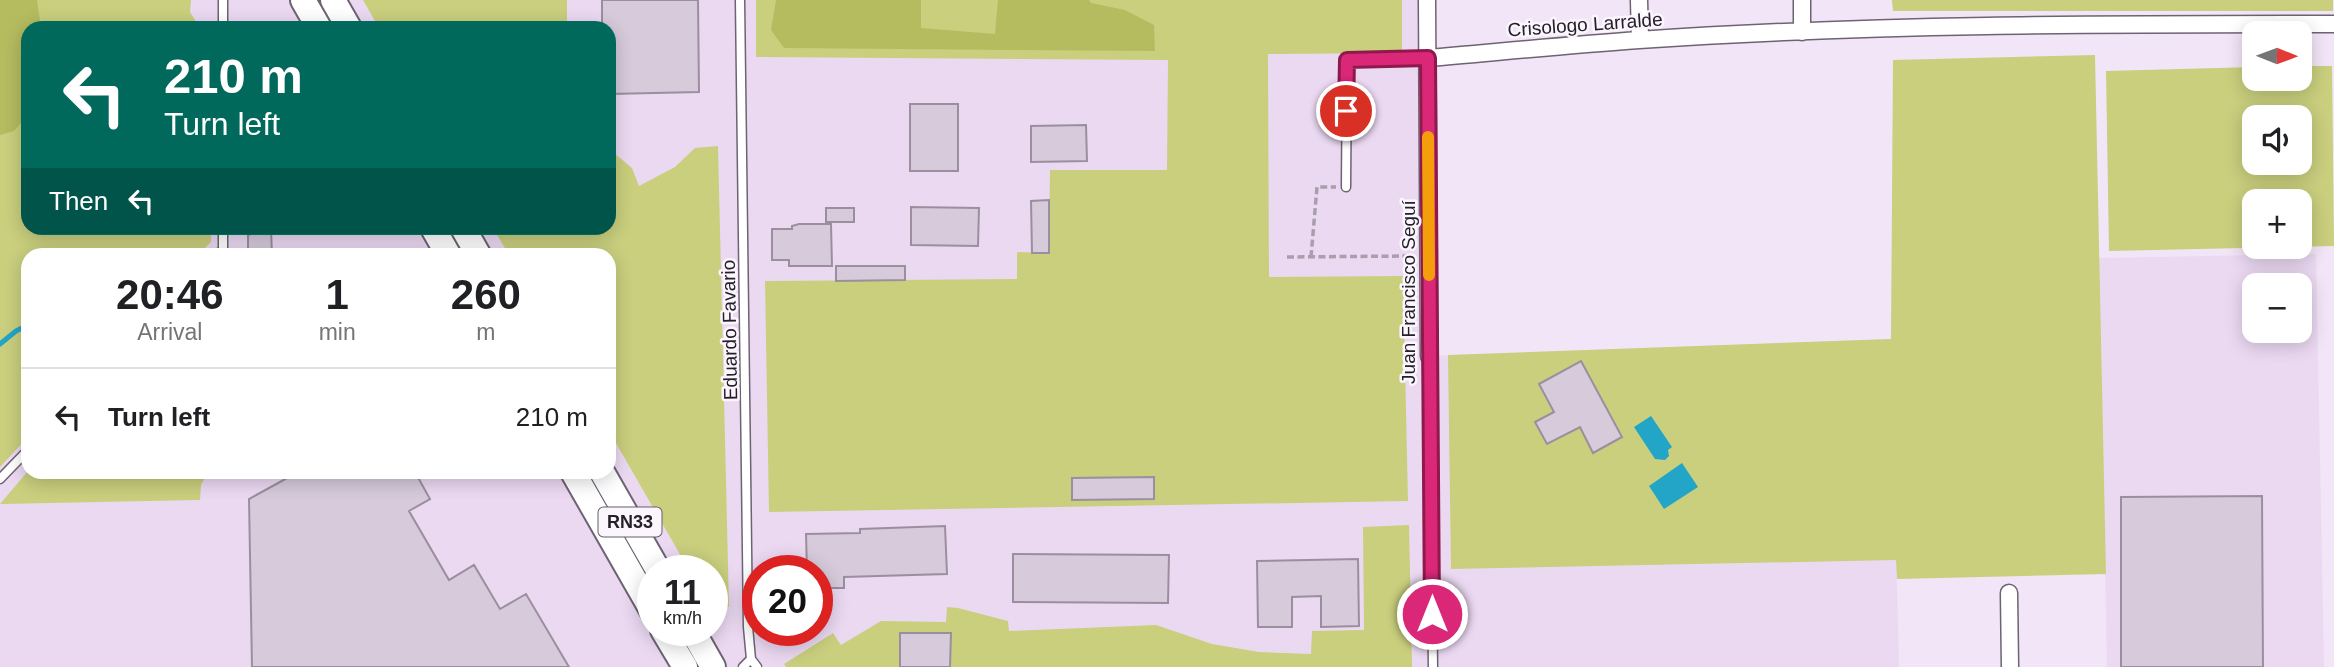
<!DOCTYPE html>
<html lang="en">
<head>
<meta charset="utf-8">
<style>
  :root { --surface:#fff; --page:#f6f6f6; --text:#202124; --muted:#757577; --line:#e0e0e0 }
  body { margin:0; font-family:Helvetica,sans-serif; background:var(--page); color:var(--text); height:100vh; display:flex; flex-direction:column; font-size:26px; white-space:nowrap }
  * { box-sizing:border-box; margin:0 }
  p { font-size:23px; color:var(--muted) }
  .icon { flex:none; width:38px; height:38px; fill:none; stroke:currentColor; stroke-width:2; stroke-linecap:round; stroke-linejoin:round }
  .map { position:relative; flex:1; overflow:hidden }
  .side { position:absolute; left:21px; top:248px; width:595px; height:231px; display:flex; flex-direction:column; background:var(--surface); border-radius:21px; box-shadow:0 4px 18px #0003 }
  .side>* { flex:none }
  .top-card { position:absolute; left:21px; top:21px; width:595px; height:214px; border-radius:21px; box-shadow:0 4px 18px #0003; background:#00695c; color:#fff; overflow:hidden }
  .needle { width:46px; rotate:91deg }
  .tools { position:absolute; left:2242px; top:21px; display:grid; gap:14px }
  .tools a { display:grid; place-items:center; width:70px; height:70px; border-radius:14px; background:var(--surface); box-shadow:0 4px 18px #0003; font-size:35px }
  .speed { position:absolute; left:637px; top:555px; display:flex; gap:14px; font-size:35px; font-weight:700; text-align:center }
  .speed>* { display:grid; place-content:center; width:91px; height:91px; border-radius:50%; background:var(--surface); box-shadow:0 4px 18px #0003; line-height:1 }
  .speed small { font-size:18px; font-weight:400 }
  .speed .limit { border:10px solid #d22; background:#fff; color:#111 }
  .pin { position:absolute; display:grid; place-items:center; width:60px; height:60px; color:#fff; margin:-30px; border:4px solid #fff; border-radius:50%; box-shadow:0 2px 7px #0007 }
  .me { position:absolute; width:77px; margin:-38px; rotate:0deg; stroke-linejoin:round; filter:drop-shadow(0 0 5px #0008) }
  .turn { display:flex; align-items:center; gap:24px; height:147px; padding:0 28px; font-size:32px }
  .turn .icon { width:91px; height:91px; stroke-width:2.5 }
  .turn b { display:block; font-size:49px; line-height:60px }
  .then { display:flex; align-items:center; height:66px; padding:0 28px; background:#0003; gap:14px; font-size:26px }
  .eta { display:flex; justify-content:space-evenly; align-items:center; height:119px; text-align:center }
  .eta b { font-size:42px; font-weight:800; line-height:49px }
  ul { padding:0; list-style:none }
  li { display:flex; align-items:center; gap:21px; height:98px; padding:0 28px; border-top:2px solid var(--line) }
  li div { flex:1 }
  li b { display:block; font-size:26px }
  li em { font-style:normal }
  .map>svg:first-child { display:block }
</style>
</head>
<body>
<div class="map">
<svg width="2334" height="667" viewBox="0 0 2334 667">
  <rect width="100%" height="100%" fill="#f2e5f7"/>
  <!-- built -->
  <path fill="#ebd9f2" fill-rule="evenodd" d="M0,0H1427L1429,356L1891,339L1899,667H0ZM28,28H609V228H28ZM28,256H609V472H28ZM653,570H712V630H653ZM758,570H817V630H758Z
    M2316,254L2324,667H2107L2099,258ZM2254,285H2300V331H2254Z"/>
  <!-- green -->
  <path fill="#c9cf7d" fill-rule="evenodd" d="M0,0H191L190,12L200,28H28V228H211V242L198,255L28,256V437L0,467Z
    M363,0H567V28H379Z
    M756,0H1402V53L1268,54L1269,277L1403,276L1408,501L769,512L765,281L1017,279V252L1049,253L1050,170H1167L1168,60L756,57Z
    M1892,0H2333V11H1893Z
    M2095,55L2106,574L1897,579L1896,560L1451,569L1448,355L1891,339L1893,60Z
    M2300,66H2332L2334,246L2109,251L2106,71L2254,67V79H2300ZM2254,117H2300V163H2254ZM2254,201H2300V247H2254Z
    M718,146L729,607L712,608V570H689L609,431V256L509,255L493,228H609V149L632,168L639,186L675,167L695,148Z
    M28,471V472L207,473L201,485L200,500L0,504Z
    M1409,525L1412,667H786L784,664L833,633L841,645L881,621L946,622L947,607L958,608L1008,621L1009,631L1156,625L1212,644L1259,652L1311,654L1312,631L1364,630L1363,527Z"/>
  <!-- forest -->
  <path fill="#b5bb5f" d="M0,0H37L41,28H28V115L14,131L0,135Z
    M776,0H921V28L995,34L998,0H1089L1091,3L1125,10L1154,25L1155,51L784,48L771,30Z"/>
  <!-- water -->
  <path fill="#23a5c8" d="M1651,416L1672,447L1668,450L1669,456L1665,460L1655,459L1634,427Z
    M1682,463L1698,487L1664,509L1649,486Z"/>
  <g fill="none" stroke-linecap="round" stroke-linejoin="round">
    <!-- stream -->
    <path stroke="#23a5c8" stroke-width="5" d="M0,344L16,331L28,325"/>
  </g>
  <!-- building -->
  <path fill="#d6cadb" stroke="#9b8f9f" stroke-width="2" d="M602,0H698L699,92L609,94V28H602Z
    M910,104H958V171H910Z
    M1086,125L1087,161L1031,162V126Z
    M1049,200V253H1032L1031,201Z
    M911,207L979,208L978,246L911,245Z
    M826,208H854V222H826Z
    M799,224H831L832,266H789V260H772V229H792V226Z
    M271,228L272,256H248V235Z
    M836,266H905V280L836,281Z
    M1581,361L1622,437L1593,453L1580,427L1547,444L1535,422L1554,412L1539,384Z
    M298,472H415L430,499L409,511L449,580L474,565L500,609L526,594L569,667H252L249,499Z
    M1154,477V499L1072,500V478Z
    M2262,496L2263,667H2121V497Z
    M945,526L947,574L844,577V588H817V570H807L806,534L860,533V529Z
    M1013,554L1169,555L1168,603L1013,602Z
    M1358,559L1359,626L1321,627V596L1292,597V627H1258L1257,561Z
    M900,633H951L950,667H900Z"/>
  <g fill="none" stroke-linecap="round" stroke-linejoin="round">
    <!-- service casing -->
    <g stroke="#6e6373" stroke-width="11">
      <path id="service" d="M223,0V28
        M740,0L748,627L751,659L757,667
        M1346,187L1347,60L1428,58
        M217,256L223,249V228
        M1429,356L1433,667
        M0,479L28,450
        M743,667L751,659"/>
    </g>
    <!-- minor casing -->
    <g stroke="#6e6373" stroke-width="19">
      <path id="minor" d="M1427,0L1429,356
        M1639,0L1640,40
        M1802,0V32
        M1428,58C1498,52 1569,45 1639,40C1870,24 2103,24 2334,24
        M2009,593L2010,667"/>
    </g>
    <!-- primary casing -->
    <g stroke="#6e6373" stroke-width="28">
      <path id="primary" d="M303,0L319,28
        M333,0L349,28
        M433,228L449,256
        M463,228L479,256
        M573,472L653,612
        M602,472L658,570
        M663,630L685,667
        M692,630L713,667"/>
    </g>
    <!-- path -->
    <path stroke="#a89eac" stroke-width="3.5" stroke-dasharray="7 3.5" stroke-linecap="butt" d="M1287,257L1412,256
      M1311,257L1317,187H1336"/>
    <!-- service -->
    <use href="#service" stroke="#fff" stroke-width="8"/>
    <!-- minor -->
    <use href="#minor" stroke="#fff" stroke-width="16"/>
    <!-- primary -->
    <use href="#primary" stroke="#fff" stroke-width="24"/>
  </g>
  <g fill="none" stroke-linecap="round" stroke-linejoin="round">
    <!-- route casing -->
    <g stroke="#8e194d" stroke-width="18">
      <path id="route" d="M1346,111L1347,60L1428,58L1432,614"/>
    </g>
    <!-- route -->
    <use href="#route" stroke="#db2777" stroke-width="12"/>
    <!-- slow -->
    <path stroke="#f59e0b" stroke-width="12" d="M1428,137L1429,275"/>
  </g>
  <g text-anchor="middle" stroke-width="5" stroke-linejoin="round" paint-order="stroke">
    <!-- shield labels -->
    <rect fill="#fbf6fd" stroke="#656067" stroke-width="2" x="598.5" y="507.5" width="63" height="29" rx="5"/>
    <g font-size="18" font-weight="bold" fill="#252027">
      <text x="630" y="528">RN33</text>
    </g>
    <!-- street labels -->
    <g font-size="19" fill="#252027" stroke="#fbf6fd">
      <text transform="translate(1585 24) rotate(-4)" y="7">Crisologo Larralde</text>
      <text transform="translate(1408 292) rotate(-90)" y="7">Juan Francisco Seguí</text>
      <text transform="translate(729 330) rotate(-91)" y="7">Eduardo Favario</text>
    </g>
  </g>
</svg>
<div class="tools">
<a><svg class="needle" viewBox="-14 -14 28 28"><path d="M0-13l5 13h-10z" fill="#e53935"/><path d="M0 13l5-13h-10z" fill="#757577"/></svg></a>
<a><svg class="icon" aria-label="sound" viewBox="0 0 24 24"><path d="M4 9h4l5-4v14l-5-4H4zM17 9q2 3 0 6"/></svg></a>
<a>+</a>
<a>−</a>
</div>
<div class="speed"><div>11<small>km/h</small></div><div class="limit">20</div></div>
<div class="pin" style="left:1346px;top:111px;background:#d93025"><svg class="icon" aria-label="arrive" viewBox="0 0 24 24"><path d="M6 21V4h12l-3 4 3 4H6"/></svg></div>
<svg class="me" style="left:1432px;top:614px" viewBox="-20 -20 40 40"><circle r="17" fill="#db2777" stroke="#fff" stroke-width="3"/><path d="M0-11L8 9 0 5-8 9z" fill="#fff"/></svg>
<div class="top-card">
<div class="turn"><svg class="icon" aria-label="left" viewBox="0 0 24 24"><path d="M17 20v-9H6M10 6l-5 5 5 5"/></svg><div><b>210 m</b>Turn left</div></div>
<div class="then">Then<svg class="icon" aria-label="left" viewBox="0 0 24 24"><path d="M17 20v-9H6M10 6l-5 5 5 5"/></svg></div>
</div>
<section class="side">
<div class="eta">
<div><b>20:46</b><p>Arrival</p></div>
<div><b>1</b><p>min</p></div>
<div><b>260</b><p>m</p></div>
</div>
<ul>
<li><svg class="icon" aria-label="left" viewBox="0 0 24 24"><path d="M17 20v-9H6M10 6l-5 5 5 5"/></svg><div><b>Turn left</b></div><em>210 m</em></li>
</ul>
</section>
</div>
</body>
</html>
